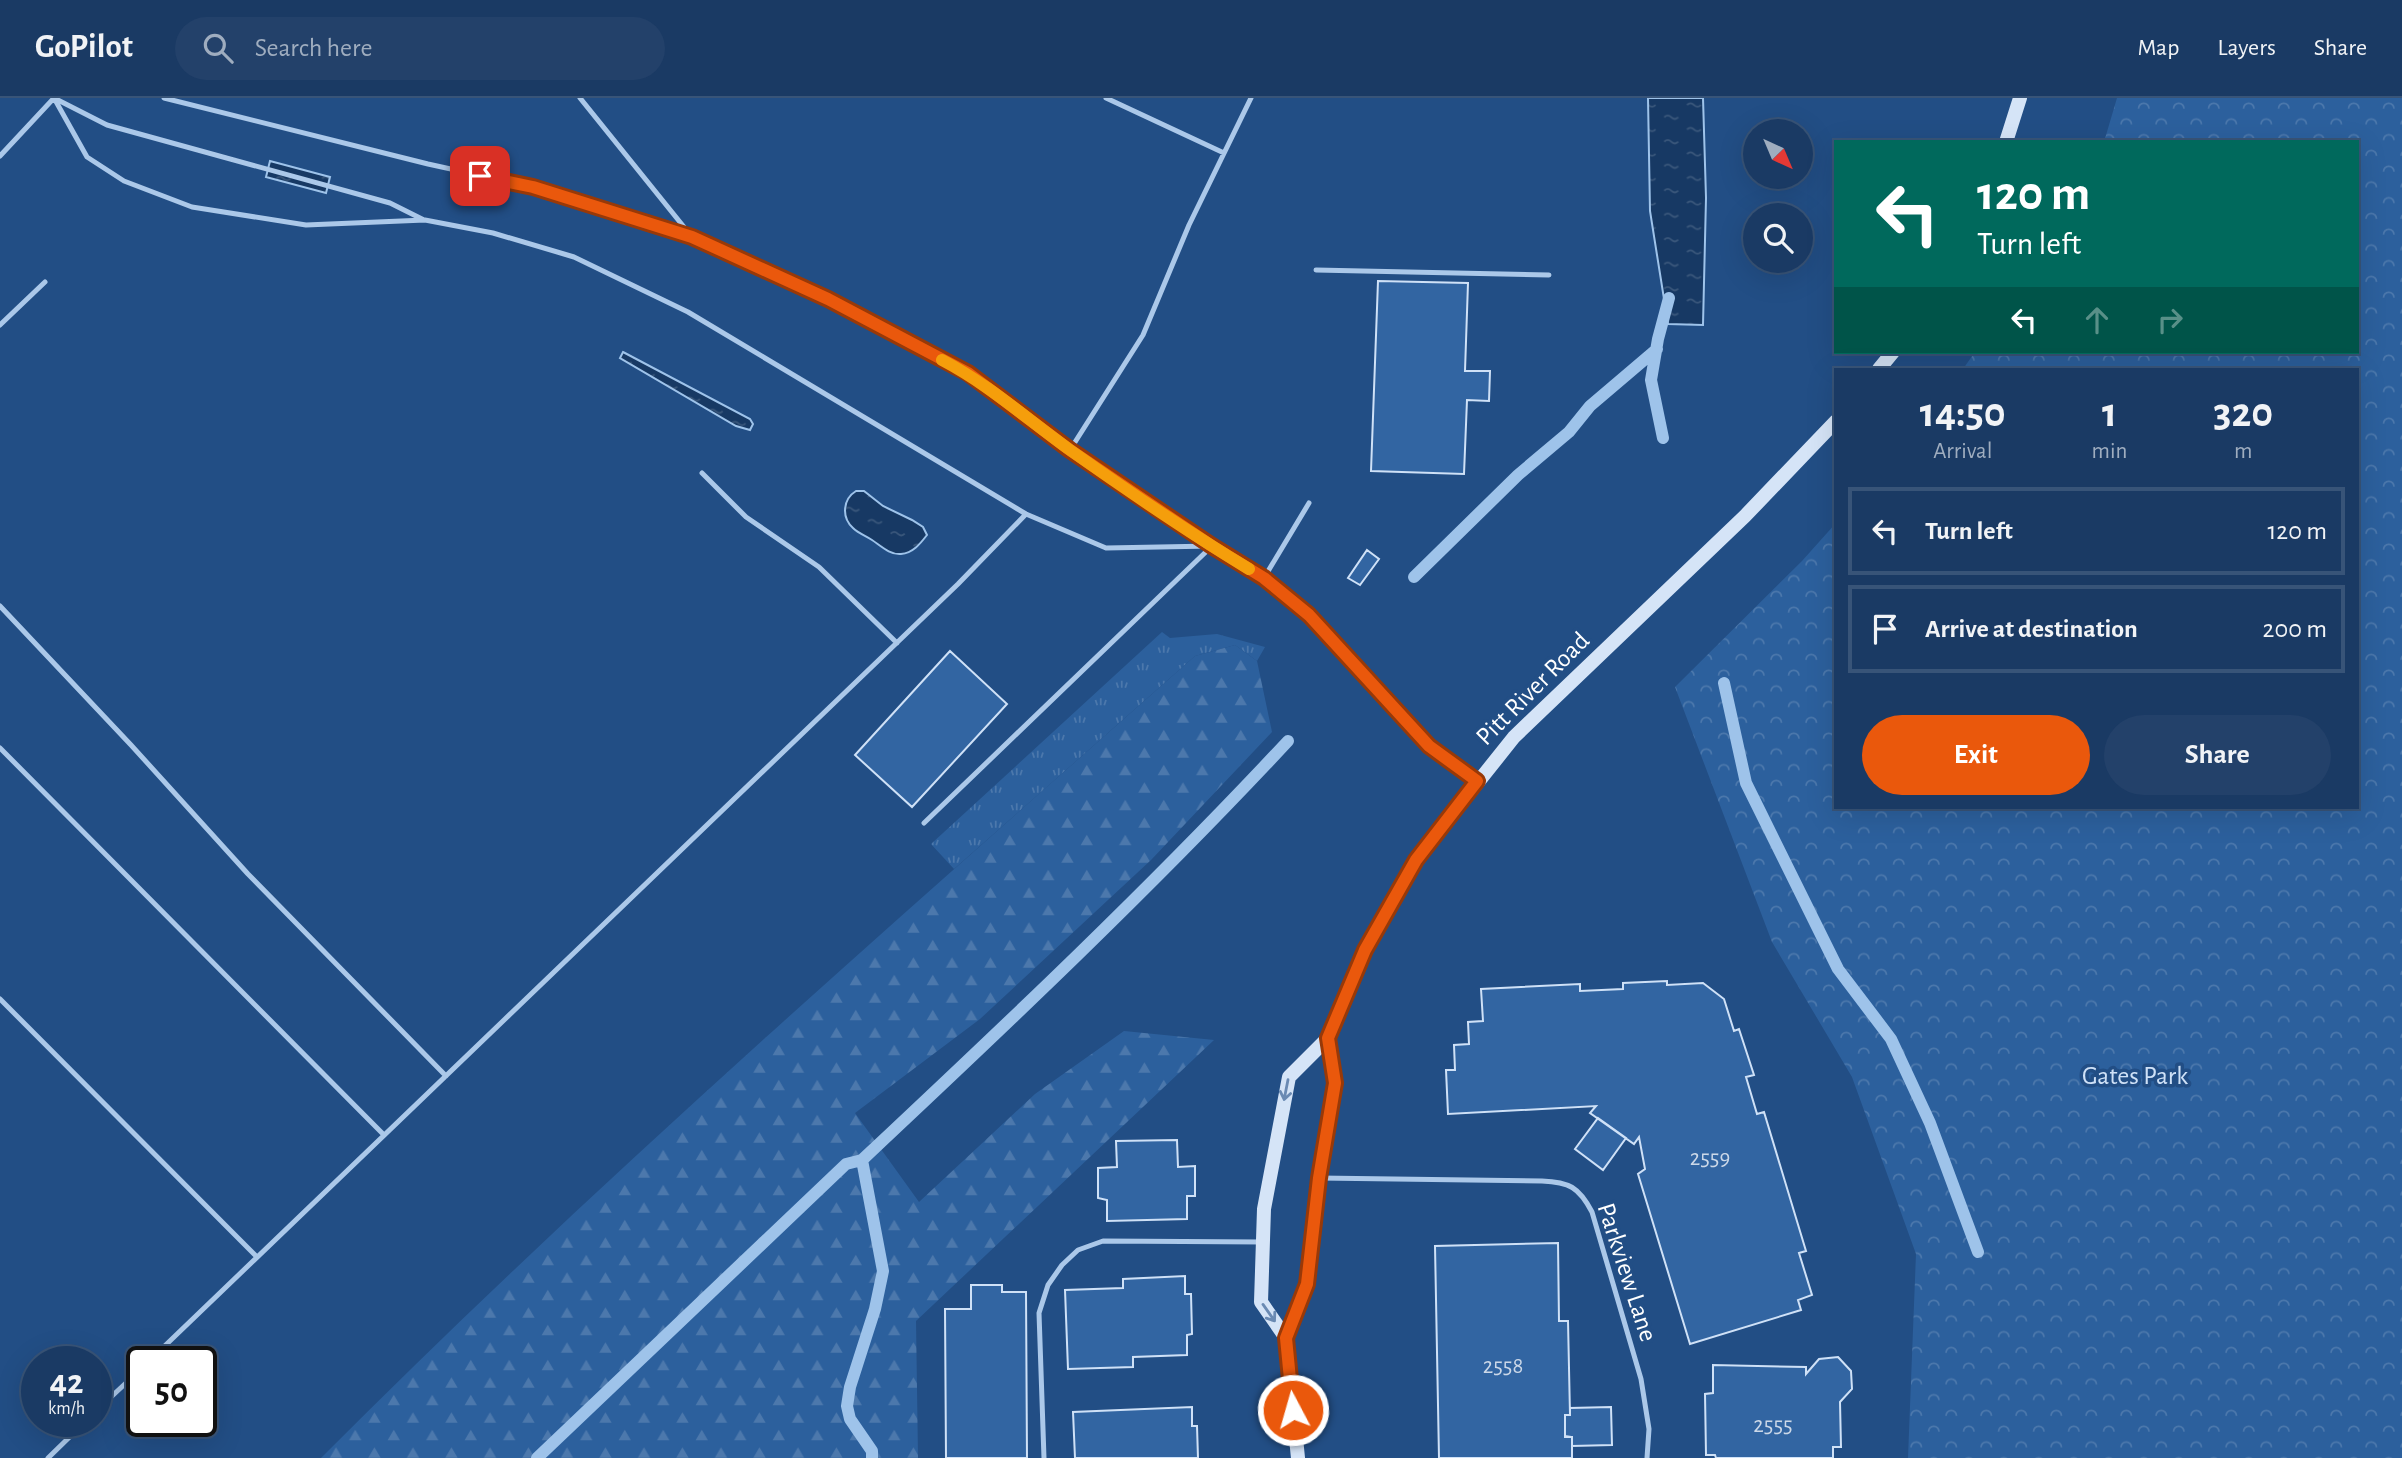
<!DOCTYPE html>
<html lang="en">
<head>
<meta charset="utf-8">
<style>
  :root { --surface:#1a3a64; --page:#23416a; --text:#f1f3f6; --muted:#9fadbf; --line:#385478; --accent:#ea580c }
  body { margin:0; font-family:"Alegreya Sans",sans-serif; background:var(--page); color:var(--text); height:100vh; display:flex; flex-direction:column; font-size:26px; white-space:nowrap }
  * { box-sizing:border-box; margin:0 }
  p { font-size:23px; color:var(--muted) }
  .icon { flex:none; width:38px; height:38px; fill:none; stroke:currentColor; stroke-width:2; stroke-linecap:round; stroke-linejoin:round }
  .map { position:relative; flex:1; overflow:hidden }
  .details { position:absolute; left:1834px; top:270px; width:525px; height:441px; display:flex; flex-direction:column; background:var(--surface); border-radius:0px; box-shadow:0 7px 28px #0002,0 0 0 2px var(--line) }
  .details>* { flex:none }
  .hud { position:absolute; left:1834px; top:42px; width:525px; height:214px; border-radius:0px; box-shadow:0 7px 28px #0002,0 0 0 2px var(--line); background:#00695c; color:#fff; overflow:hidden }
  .needle { width:46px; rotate:136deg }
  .controls { position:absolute; left:1743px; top:21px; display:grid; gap:14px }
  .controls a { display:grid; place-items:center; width:70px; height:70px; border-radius:50%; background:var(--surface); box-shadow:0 7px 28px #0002,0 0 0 2px var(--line); font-size:35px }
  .speed { position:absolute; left:21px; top:1248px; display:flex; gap:14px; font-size:35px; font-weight:700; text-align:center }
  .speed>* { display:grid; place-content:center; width:91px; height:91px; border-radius:50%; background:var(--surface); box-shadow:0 7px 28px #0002,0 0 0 2px var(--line); line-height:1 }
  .speed small { font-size:18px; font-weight:400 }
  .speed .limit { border:4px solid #111; border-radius:10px; background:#fff; color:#111 }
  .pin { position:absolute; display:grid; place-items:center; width:60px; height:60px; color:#fff; margin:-30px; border-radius:14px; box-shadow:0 4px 10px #0006 }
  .me { position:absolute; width:77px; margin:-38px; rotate:354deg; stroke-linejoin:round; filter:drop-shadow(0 0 5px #0008) }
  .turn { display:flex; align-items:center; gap:24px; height:147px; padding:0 28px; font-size:32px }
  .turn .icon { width:91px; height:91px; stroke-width:2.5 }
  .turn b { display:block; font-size:49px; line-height:60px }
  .lanes { display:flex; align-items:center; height:66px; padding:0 28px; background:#0003; justify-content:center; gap:35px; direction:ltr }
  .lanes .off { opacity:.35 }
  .eta { display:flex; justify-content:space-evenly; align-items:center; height:119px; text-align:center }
  .eta b { font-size:42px; font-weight:600; line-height:49px }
  .cta { display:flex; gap:14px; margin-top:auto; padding:14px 28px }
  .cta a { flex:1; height:80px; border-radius:42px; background:var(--accent); color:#fff; font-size:28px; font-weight:600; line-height:80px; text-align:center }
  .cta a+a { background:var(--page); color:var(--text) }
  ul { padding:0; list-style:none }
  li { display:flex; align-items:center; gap:21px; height:88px; margin:0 14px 10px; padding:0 14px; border:4px solid var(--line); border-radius:0px }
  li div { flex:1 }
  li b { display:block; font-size:26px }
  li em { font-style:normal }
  header { display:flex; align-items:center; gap:42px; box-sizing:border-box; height:98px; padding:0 35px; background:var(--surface); border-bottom:2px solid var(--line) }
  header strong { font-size:33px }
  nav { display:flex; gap:38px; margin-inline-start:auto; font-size:24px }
  .search { width:490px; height:63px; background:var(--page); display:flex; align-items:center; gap:18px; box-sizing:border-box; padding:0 24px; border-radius:38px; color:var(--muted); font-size:26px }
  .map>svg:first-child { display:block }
</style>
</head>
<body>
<header>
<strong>GoPilot</strong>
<div class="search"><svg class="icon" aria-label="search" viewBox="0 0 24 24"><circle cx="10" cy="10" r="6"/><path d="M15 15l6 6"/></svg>Search here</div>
<nav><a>Map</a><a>Layers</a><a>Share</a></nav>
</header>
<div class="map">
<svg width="2402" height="1360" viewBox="0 0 2402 1360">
  <defs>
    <pattern id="grass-tufts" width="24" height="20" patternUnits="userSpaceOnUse" patternTransform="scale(1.75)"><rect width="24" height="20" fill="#2c609d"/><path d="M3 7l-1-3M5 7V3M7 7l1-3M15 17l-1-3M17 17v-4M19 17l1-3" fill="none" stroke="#4c78ac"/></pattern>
    <pattern id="forest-firs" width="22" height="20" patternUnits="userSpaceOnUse" patternTransform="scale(1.75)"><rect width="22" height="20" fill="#2c609d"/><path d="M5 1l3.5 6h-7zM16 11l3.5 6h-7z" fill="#4c78ac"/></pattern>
    <pattern id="park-crowns" width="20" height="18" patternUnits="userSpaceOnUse" patternTransform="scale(1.75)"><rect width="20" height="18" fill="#2c609d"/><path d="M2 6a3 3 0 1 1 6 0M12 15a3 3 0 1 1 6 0" fill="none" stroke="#4c78ac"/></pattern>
    <pattern id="water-ripples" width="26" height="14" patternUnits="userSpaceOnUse" patternTransform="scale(1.75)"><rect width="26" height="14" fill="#173964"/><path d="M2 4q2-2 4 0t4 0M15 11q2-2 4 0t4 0" fill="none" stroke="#3a577b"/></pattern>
  </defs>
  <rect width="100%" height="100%" fill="#224e85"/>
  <!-- grass -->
  <path fill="url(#grass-tufts)" d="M1162,534L1170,540L1217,536L1265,549L1257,563L1235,547L1195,558L954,771L931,746Z"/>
  <!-- forest -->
  <path fill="url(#forest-firs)" d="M1235,547L1257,563L1272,634L1151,762L980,921L855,1015L919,1104L1035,996L1124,933L1214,942L916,1223L918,1360H321C600,1080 899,820 1195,558Z"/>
  <!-- park -->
  <path fill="url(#park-crowns)" d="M2117,0H2402V1360H1908L1916,1156L1852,979L1772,844L1675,589L1802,463L1836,425V709H2357V271H1963L1975,254H2357V44H2104Z"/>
  <!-- water -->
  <path fill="url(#water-ripples)" stroke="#9ec3ea" stroke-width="2" d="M1648,0H1703L1706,100L1703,227L1668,226L1650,113Z
    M270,63L330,79L326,95L266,79Z
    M623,254L750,321L753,326L750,332L736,328L620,260Z
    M856,393H864L883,408L912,422L923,429L927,437C920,446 913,455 901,456C890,457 881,448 872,442C866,438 858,435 853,430C841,419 843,401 856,393Z"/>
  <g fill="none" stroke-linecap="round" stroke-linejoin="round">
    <!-- stream -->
    <path stroke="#9ec3ea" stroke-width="12" d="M1663,340L1651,282L1658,241L1669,200
      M1414,479L1518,377L1569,334L1590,308L1657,251
      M1724,585L1746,685L1838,871L1891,941L1930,1025L1978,1154
      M537,1360L846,1066L862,1062
      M872,1360V1353L850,1321L847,1308L850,1289L875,1211L883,1173L862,1062C1007,926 1152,789 1288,643"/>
  </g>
  <!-- building -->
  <path fill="#3265a2" stroke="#cfe1f7" stroke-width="2" d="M1378,183L1468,185L1465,273H1490L1489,303L1467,302L1464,376L1371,373Z
    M1367,452L1379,461L1360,487L1348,480Z
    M950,553L1007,606L912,709L855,657Z
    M1667,883V887L1703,885L1724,901L1734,933L1739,931L1754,977L1746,979L1757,1016L1764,1014L1806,1153L1799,1155L1812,1197L1798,1202L1801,1212L1690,1246L1638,1076L1645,1071L1639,1039L1634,1046L1590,1015L1596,1008L1448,1016L1446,972H1455L1454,947L1469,946L1468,924L1483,923L1481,891L1580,886V893L1623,891V885Z
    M1598,1020L1626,1040L1603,1072L1575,1051Z
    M1177,1042L1178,1069L1195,1068V1098H1187V1121L1107,1123V1102L1098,1100V1070L1117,1069L1116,1043Z
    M1558,1145L1559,1223H1568L1570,1317H1565V1338L1572,1339V1360H1439L1435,1148Z
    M1185,1178V1196H1191L1192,1236L1187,1237V1257L1133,1259V1269L1068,1271L1065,1192L1123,1190V1181Z
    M971,1187H1002V1194H1026L1027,1360H946L945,1211H971Z
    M1838,1259L1851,1273L1852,1291L1840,1304L1841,1349H1833V1360H1716L1715,1357H1706L1705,1296L1713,1295V1267L1806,1269V1276L1819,1261Z
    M1192,1309V1328H1197L1198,1360H1075L1073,1314Z
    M1611,1309L1612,1347L1572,1348V1339H1565V1317H1570V1310Z"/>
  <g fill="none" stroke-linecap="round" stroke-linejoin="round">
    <!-- service -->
    <path stroke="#abc8e9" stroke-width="5" d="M54,0L87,59L124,83L192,109L306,127L425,122L493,135L574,159L688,214L1026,416L1106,450L1212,448
      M54,0L107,27L390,105L422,121
      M164,0L428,66L533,89L692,139L828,200L968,275L1070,352L1212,448L1264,480L1309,517L1429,648L1476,683
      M580,0L692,139
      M1106,0L1224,55
      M0,58L54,0
      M1316,172L1549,177
      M0,227L45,184
      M1070,352L1143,237L1189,127L1251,0
      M702,375L746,419L819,469L897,545
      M1264,480L1309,405
      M0,508L131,647L248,776L446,978
      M0,650L384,1037
      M924,725L1212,448
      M0,901L257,1159
      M1319,1080L1542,1083C1569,1084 1579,1089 1592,1114L1641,1281L1649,1331L1647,1360
      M148,1264L958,486L1026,416
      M96,1313L142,1270
      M48,1360L86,1323
      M1044,1360L1039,1215L1048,1187L1062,1167L1078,1152L1103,1143L1263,1144"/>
    <!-- secondary -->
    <path stroke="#d5e4f7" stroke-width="14" d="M2006,44L2020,0
      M1879,271L1893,254
      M1286,1240L1261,1204L1264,1111L1289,979L1328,940L1365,852L1416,762L1514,639L1745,418L1836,323
      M1298,1360L1286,1240L1307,1186L1319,1080L1335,985L1328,940"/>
  </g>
  <!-- one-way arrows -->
  <defs><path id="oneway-shaft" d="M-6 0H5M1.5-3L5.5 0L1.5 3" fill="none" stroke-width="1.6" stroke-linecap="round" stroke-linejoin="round" transform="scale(1.75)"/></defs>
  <g stroke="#6a8ab3">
    <use href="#oneway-shaft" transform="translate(1286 992) rotate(101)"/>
    <use href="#oneway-shaft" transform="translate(1269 1215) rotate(55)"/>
  </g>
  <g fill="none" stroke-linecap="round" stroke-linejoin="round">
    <!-- route casing -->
    <g stroke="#983908" stroke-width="18">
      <path id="route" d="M480,78L533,89L692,139L828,201L968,275L1070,352L1212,448L1264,480L1309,517L1429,648L1477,683L1416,762L1365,852L1328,940L1335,985L1319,1080L1307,1186L1286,1240L1293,1312"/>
    </g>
    <!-- route -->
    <use href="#route" stroke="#ea580c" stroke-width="12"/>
    <!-- slow -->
    <path stroke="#f59e0b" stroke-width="12" d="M942,262C988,286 1027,321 1070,352C1128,393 1188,434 1249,471"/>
  </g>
  <g text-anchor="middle" stroke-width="7" stroke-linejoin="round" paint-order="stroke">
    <!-- number labels -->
    <g font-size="23" fill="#ccd8e8">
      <text x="1710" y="1067">2559</text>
      <text x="1503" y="1275">2558</text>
      <text x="1773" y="1334">2555</text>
    </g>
    <!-- street labels -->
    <g font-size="26" fill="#fff" stroke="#224e85">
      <text transform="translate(1532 590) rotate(-45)" y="9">Pitt River Road</text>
      <text transform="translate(1628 1174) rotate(72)" y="9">Parkview Lane</text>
    </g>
    <!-- park labels -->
    <g font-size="26" fill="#cfe1f7" stroke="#224e85">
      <text x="2135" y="986">Gates Park</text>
    </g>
  </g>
</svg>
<div class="controls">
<a><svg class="needle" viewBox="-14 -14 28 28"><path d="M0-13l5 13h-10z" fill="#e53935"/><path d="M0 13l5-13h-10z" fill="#9fadbf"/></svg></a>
<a><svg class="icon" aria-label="search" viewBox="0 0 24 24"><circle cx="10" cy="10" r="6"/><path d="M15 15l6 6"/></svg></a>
</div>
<div class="speed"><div>42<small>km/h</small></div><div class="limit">50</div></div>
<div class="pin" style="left:480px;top:78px;background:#d93025"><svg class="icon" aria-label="arrive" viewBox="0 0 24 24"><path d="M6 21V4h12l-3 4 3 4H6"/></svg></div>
<svg class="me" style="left:1293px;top:1312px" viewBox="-20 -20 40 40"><circle r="17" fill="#ea580c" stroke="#fff" stroke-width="3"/><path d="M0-11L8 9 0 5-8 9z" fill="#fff"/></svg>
<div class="hud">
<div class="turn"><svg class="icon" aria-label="left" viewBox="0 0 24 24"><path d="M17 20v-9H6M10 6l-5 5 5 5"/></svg><div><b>120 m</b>Turn left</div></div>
<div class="lanes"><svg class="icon" aria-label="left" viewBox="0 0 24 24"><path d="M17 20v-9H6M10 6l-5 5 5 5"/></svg><svg class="icon off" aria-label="ahead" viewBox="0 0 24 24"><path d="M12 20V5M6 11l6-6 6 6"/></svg><svg class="icon off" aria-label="right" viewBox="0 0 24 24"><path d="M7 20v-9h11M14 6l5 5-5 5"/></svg></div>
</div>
<section class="details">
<div class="eta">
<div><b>14:50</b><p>Arrival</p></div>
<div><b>1</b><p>min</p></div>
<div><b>320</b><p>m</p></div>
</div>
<ul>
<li><svg class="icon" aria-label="left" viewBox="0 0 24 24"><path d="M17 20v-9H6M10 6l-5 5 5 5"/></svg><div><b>Turn left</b></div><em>120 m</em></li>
<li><svg class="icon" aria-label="arrive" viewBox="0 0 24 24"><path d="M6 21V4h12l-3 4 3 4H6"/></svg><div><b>Arrive at destination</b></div><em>200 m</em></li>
</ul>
<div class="cta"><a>Exit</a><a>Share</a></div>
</section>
</div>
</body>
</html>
